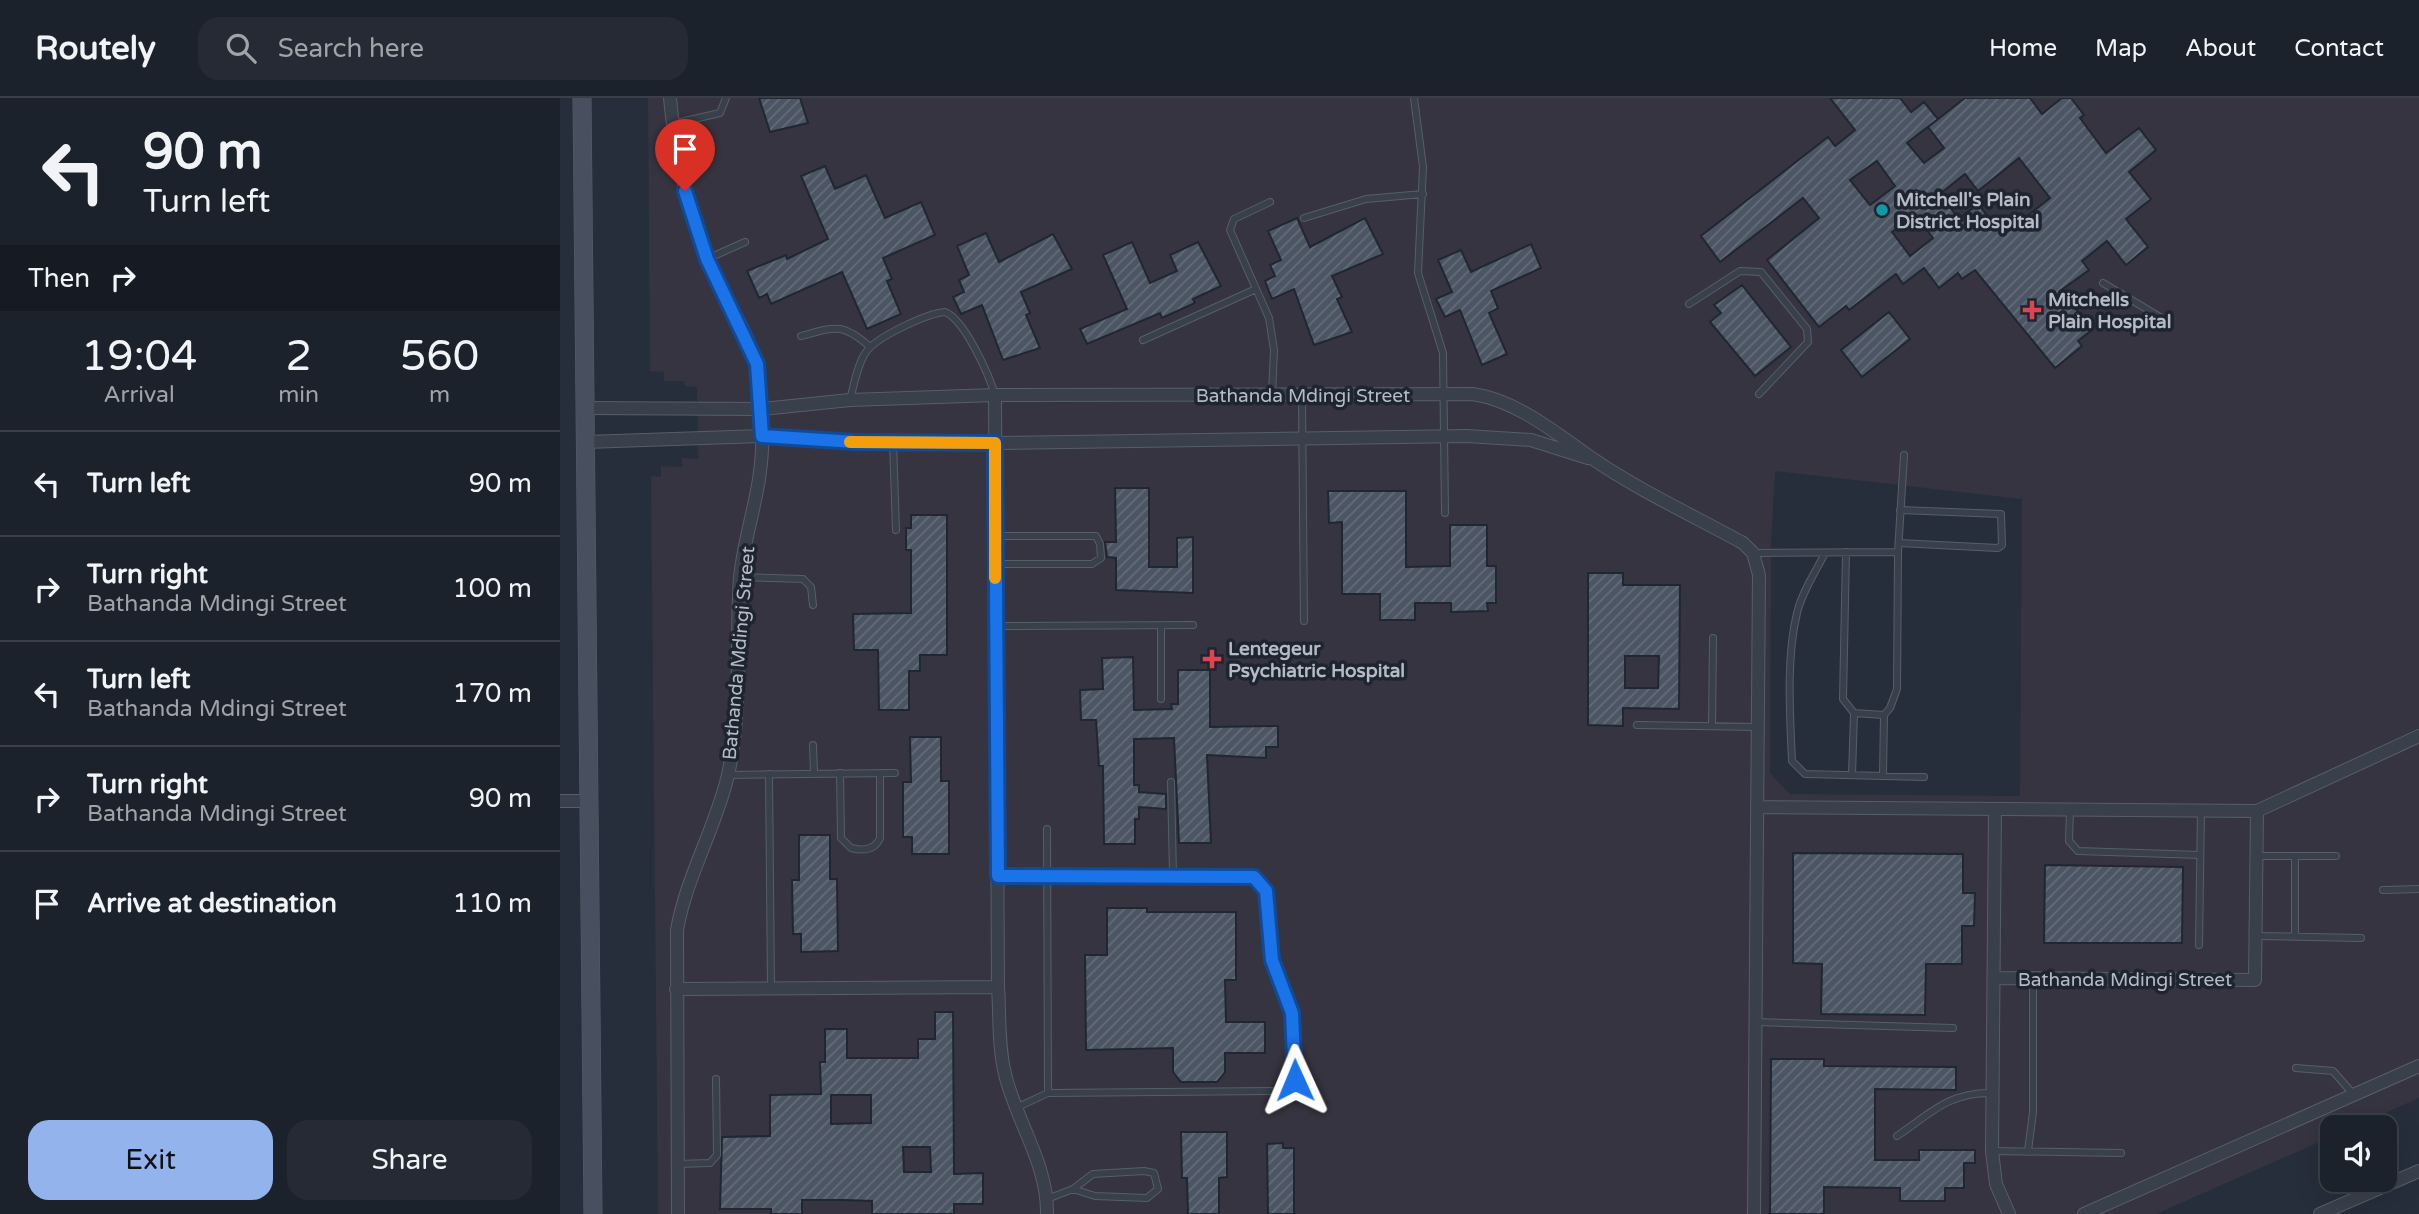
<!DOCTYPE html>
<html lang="en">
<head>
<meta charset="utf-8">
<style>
  :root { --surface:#1c222c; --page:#252a34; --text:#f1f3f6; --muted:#a0a4a9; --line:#3a3f48; --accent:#93b3ed }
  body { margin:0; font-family:"Varela Round",sans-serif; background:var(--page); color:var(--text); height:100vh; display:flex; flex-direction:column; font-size:26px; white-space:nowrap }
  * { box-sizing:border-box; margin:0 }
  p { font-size:23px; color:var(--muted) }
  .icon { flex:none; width:38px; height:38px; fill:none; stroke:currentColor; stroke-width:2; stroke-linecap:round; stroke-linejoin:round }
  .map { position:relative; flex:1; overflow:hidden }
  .drawer { display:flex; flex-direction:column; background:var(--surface); width:560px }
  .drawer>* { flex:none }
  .top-card { background:#1c222c; color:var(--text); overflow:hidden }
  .buttons { position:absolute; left:1760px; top:1017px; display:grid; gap:14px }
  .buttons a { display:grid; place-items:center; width:77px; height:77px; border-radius:14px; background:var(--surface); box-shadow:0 7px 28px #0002,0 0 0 2px var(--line); font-size:35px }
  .pin { position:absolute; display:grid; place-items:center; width:60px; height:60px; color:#fff; margin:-72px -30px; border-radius:50% 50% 50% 0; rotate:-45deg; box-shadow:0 0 7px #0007 }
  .pin .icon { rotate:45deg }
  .me { position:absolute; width:77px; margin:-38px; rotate:359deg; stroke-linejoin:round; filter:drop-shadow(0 0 5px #0008) }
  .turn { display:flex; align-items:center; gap:24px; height:147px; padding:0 28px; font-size:32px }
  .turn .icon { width:91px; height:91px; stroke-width:2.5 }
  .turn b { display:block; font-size:49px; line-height:60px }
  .then { display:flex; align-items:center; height:66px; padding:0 28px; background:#0003; gap:14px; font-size:26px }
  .eta { display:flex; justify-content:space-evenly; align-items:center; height:119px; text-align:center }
  .eta b { font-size:42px; font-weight:600; line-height:49px }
  .button { display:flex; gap:14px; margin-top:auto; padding:14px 28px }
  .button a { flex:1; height:80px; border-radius:21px; background:var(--accent); color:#111; font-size:28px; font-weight:600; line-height:80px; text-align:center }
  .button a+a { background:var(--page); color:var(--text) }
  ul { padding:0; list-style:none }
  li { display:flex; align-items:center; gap:21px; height:105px; padding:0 28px; border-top:2px solid var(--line) }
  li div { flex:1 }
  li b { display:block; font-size:26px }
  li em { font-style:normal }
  header { display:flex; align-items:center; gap:42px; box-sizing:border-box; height:98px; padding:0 35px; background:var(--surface); border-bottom:2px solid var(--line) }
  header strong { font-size:33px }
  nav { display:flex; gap:38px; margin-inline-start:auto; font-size:24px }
  .search { width:490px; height:63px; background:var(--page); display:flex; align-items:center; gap:18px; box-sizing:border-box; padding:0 24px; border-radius:21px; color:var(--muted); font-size:26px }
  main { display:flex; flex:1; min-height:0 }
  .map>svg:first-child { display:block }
</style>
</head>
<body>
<header>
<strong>Routely</strong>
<div class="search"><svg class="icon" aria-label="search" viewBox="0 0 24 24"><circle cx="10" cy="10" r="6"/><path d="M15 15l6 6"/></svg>Search here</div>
<nav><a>Home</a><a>Map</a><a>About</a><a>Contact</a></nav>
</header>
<main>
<section class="drawer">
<div class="top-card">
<div class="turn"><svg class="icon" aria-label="left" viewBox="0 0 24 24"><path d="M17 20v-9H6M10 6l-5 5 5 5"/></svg><div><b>90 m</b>Turn left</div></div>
<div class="then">Then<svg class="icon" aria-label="right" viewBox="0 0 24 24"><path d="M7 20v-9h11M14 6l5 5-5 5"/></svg></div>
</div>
<div class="eta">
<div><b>19:04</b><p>Arrival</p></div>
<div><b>2</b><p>min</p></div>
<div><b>560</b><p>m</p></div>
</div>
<ul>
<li><svg class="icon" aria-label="left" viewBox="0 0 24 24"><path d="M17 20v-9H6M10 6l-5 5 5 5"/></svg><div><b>Turn left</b></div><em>90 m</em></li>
<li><svg class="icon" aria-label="right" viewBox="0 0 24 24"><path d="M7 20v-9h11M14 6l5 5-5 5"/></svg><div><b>Turn right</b><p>Bathanda Mdingi Street</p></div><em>100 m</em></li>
<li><svg class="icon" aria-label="left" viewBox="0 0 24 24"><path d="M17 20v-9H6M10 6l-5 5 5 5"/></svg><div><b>Turn left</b><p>Bathanda Mdingi Street</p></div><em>170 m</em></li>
<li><svg class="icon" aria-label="right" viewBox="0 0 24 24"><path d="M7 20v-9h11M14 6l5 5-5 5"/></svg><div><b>Turn right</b><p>Bathanda Mdingi Street</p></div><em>90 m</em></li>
<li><svg class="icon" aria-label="arrive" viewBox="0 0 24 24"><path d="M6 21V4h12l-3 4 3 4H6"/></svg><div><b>Arrive at destination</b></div><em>110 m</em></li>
</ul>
<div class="button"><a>Exit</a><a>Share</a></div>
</section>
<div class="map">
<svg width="1859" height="1116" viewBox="0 0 1859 1116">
  <defs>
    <pattern id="building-hatch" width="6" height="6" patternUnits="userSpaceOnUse" patternTransform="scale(1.75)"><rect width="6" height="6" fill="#4c5563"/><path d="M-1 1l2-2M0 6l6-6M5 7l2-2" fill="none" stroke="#646c78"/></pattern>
  </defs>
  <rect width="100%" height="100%" fill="#262e3b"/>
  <!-- medical -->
  <path fill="#363440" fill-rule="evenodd" d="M88,0H1859V1000L1794,1029H1773V1038L1596,1116H98L91,378L101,379V368L122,369V360L138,361L137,289L125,288L124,283H104V274L90,273ZM1215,373L1462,401L1460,698L1230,696L1210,675L1211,447Z"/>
  <!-- building -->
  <path fill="url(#building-hatch)" stroke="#202732" stroke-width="2" fill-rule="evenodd" d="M199,0H240L248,25L210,34Z
    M1270,0H1340L1351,14L1364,4L1378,21L1347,45L1364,65L1384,50L1368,29L1405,0H1470L1482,16L1502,0H1511L1524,17L1520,20L1546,55L1579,30L1596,52L1569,74L1591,101L1566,121L1588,149L1566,167L1547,143L1522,163L1529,172L1500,193L1533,231L1518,243L1522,248L1495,270L1415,172L1402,181L1398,175L1379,190L1364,170L1343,186L1336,176L1289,212L1286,208L1259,229L1207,162L1259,120L1243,100L1160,164L1141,138L1268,39L1275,48L1295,32ZM1459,60L1490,100L1443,137L1418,106L1399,121L1380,96L1405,76L1418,93ZM1317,63L1335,88L1310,107L1290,82ZM1355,117L1373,140L1350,158L1332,134Z
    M265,68L275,91L306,77L325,120L361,104L375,137L323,160L332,181L327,183L341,216L307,231L282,174L211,206L207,196L199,200L187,173L226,157L227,161L268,141L241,78Z
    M737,120L750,149L805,120L823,156L772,178L782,199L777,201L792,234L754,247L734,191L712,201L705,183L715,178L710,167L721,162L708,133Z
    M426,135L439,164L493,136L512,171L461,194L470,215L466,217L480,250L443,262L422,207L401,216L393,199L404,194L399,182L409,177L397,148Z
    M572,144L590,185L617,173L610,157L638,144L661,188L633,201L635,205L602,220L600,215L527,246L520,231L567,211L543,157Z
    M971,146L981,170L931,193L938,210L929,215L947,256L922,267L900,212L885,219L876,201L892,194L878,162L901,152L911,174Z
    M1182,187L1231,249L1195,278L1150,224L1161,215L1154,207Z
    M1329,214L1350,241L1302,279L1281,252Z
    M555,390H589V469H617V440L633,439V495L556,492V460L547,459L545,444H556Z
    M768,393H846V469L890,468V427H927V468H936V505H927L928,513L891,514V505H855V522H820V496H782V424L769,425Z
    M351,417H387V557H360V573H349V612H319L318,552H294L293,516L351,515V452H346V430H351Z
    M1028,475H1063V487H1120L1119,611L1063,610V628L1028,627ZM1065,558H1099L1098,590H1065Z
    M573,559L574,612L612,611L611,606H618V572H650V629L718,628V649H706V660L647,657L651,745H619L614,640L574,641V687H579V694L606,696V711L579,709V721H575V746H544L543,668H539L536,622H521L520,592L543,591L542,560Z
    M350,639H381V683H389V756H352V739H343V684H351Z
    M239,737H270V781H277L278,853L241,854V836H233L232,782H239Z
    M1233,755L1403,756V795H1415L1414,828H1402V866H1366L1365,917L1261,916L1262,866L1233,865Z
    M1485,767L1623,769L1622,845H1484Z
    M547,810H587V814H676V882H665L666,924H705V955H665V974L657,984H621L613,974V950L526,952L525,857H547Z
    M375,914H393L394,1076L423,1075V1106H394V1116H312V1103L284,1102H242V1116H211V1111H160L162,1039L210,1038V997L261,996L260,964H265V931H287V960H358V941H375ZM271,997H311V1025L271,1026ZM343,1049H370L371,1074H344Z
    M1211,961H1264V968L1396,969V992L1315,991V1062H1359V1052H1415V1065H1404V1090H1385V1103H1340V1090L1264,1089V1116H1210Z
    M621,1034H667V1079L659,1080V1116H628L627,1080H622Z
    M723,1045V1050H734V1116H708L707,1046Z"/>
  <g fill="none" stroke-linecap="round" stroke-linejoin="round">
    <!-- lane casing -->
    <g stroke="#575e69" stroke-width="8">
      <path id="lane" d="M854,0L863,69L858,175L883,255L885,415
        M112,26L160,15L166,0
        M710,104L674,121L670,132L709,220L714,252L712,297
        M744,120L806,101L863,96
        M147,161L185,144
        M1543,185L1605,222
        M1129,206L1180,173L1201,174L1247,231L1248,244L1199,296
        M241,238C275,229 282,224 310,249
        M583,242L696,191
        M742,298L744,523
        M290,302C294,287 297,267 306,254C316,239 368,215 385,214C405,222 429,277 435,297
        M333,344L336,432
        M435,438H536L540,446L541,460L532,466H435
        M1339,445L1438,450L1442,447L1441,416L1340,412
        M1286,454L1283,601L1294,615L1324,617
        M1193,455L1338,454
        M1265,455C1255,475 1242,494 1237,515C1226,560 1230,617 1232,663L1245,676L1364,679
        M180,479L243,481L251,489L253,507
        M436,528L633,527
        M601,528V601
        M1077,627L1198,629
        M1152,628L1153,540
        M253,647L254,676
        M280,675L281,740L291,750C303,753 315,752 320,740V675
        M209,676L211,890
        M168,677L335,675
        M1292,677L1294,615
        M1323,678L1324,617L1330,610L1337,591L1338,454L1344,357
        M611,684L613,778
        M1510,712L1509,743L1518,753L1640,757
        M1696,758H1776
        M438,778C520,777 603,778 685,777L694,779C717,796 708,839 713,865C716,880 724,891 729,905C735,925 742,979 726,993L488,995L487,731
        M1823,792L1859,791
        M1696,838L1801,840
        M1735,838V759
        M1639,847L1641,713
        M1195,924L1393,930
        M1736,970L1773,973L1794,997
        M456,1010L488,995
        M1337,1038C1371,1015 1389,994 1432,995
        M1432,1053L1561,1055
        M1468,1053L1473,1014V880
        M118,1066L150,1065L157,1057L156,981
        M487,1101L513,1091L533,1076L584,1073L594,1075L598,1091L587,1100L535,1098L513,1091"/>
    </g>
    <!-- street casing -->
    <g stroke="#575e69" stroke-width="14">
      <path id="street" d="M110,0C115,55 127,108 147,160C163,200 193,237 199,281C203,313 204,349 199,381C194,414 183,447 180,480C175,547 183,615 167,681C154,733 126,780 117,832L118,1116
        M435,297L438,889C440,917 438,948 445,976C456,1023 488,1066 487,1116
        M25,310L202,311L290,302L435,297L913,296C958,303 997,336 1033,361C1080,393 1134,418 1183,445L1193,455L1199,477L1194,1116
        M26,344L202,338L295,344L434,345L907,338L971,342L1028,360
        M0,703H28
        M1197,709L1697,713L1859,638
        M1435,711L1432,1053L1436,1086L1449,1116
        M1434,880L1695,882L1697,713
        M116,891L438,889
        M1524,1116L1859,968
        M1760,1116L1859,1073"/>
    </g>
    <!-- secondary casing -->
    <g stroke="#575e69" stroke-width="19">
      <path id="secondary" d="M22,0L33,1116"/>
    </g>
    <!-- lane -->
    <use href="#lane" stroke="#39404b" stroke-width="6"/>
    <!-- street -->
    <use href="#street" stroke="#39404b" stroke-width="12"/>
    <!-- secondary -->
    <use href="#secondary" stroke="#484f5e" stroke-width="18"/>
  </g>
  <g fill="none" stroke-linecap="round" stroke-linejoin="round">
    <!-- route casing -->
    <g stroke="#114b97" stroke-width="18">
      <path id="route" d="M125,93L147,161L197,266L202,338L295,344L435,345L438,778L694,779L706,793L712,862L732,915L735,982"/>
    </g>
    <!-- route -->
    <use href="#route" stroke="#1a73e8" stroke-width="12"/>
    <!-- slow -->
    <path stroke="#f59e0b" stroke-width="12" d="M290,344L435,345V480"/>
  </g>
  <!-- markers -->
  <circle fill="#0f9aa8" stroke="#1f2530" stroke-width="2.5" cx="1322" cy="112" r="7"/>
  <g fill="#e0444e" stroke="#1f2530" stroke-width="2.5">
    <path d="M1468.5 201.5h7v7h7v7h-7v7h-7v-7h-7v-7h7z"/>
    <path d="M648.5 550.5h7v7h7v7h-7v7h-7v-7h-7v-7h7z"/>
  </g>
  <g text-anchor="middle" stroke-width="7" stroke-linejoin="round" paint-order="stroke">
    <!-- poi labels -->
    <g font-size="19" font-weight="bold" fill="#b5bbc6" stroke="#1f2530" text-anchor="start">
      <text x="1336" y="108">Mitchell's Plain<tspan x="1336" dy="22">District Hospital</tspan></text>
      <text x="1488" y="208">Mitchells<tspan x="1488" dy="22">Plain Hospital</tspan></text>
      <text x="668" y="557">Lentegeur<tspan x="668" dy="22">Psychiatric Hospital</tspan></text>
    </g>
    <!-- street labels -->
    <g font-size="19" fill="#b5bbc6" stroke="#1f2530">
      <text x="743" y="304">Bathanda Mdingi Street</text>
      <text transform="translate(178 555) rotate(-85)" y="7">Bathanda Mdingi Street</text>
      <text x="1565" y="888">Bathanda Mdingi Street</text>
    </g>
  </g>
</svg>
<div class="buttons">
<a><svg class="icon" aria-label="sound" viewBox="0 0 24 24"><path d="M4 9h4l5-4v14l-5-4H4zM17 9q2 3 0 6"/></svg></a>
</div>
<div class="pin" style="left:125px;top:93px;background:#d93025"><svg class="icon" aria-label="arrive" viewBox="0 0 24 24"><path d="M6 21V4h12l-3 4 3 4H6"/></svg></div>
<svg class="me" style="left:735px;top:982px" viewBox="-20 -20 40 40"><path d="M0-17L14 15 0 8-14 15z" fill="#1a73e8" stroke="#fff" stroke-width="4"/></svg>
</div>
</main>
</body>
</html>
